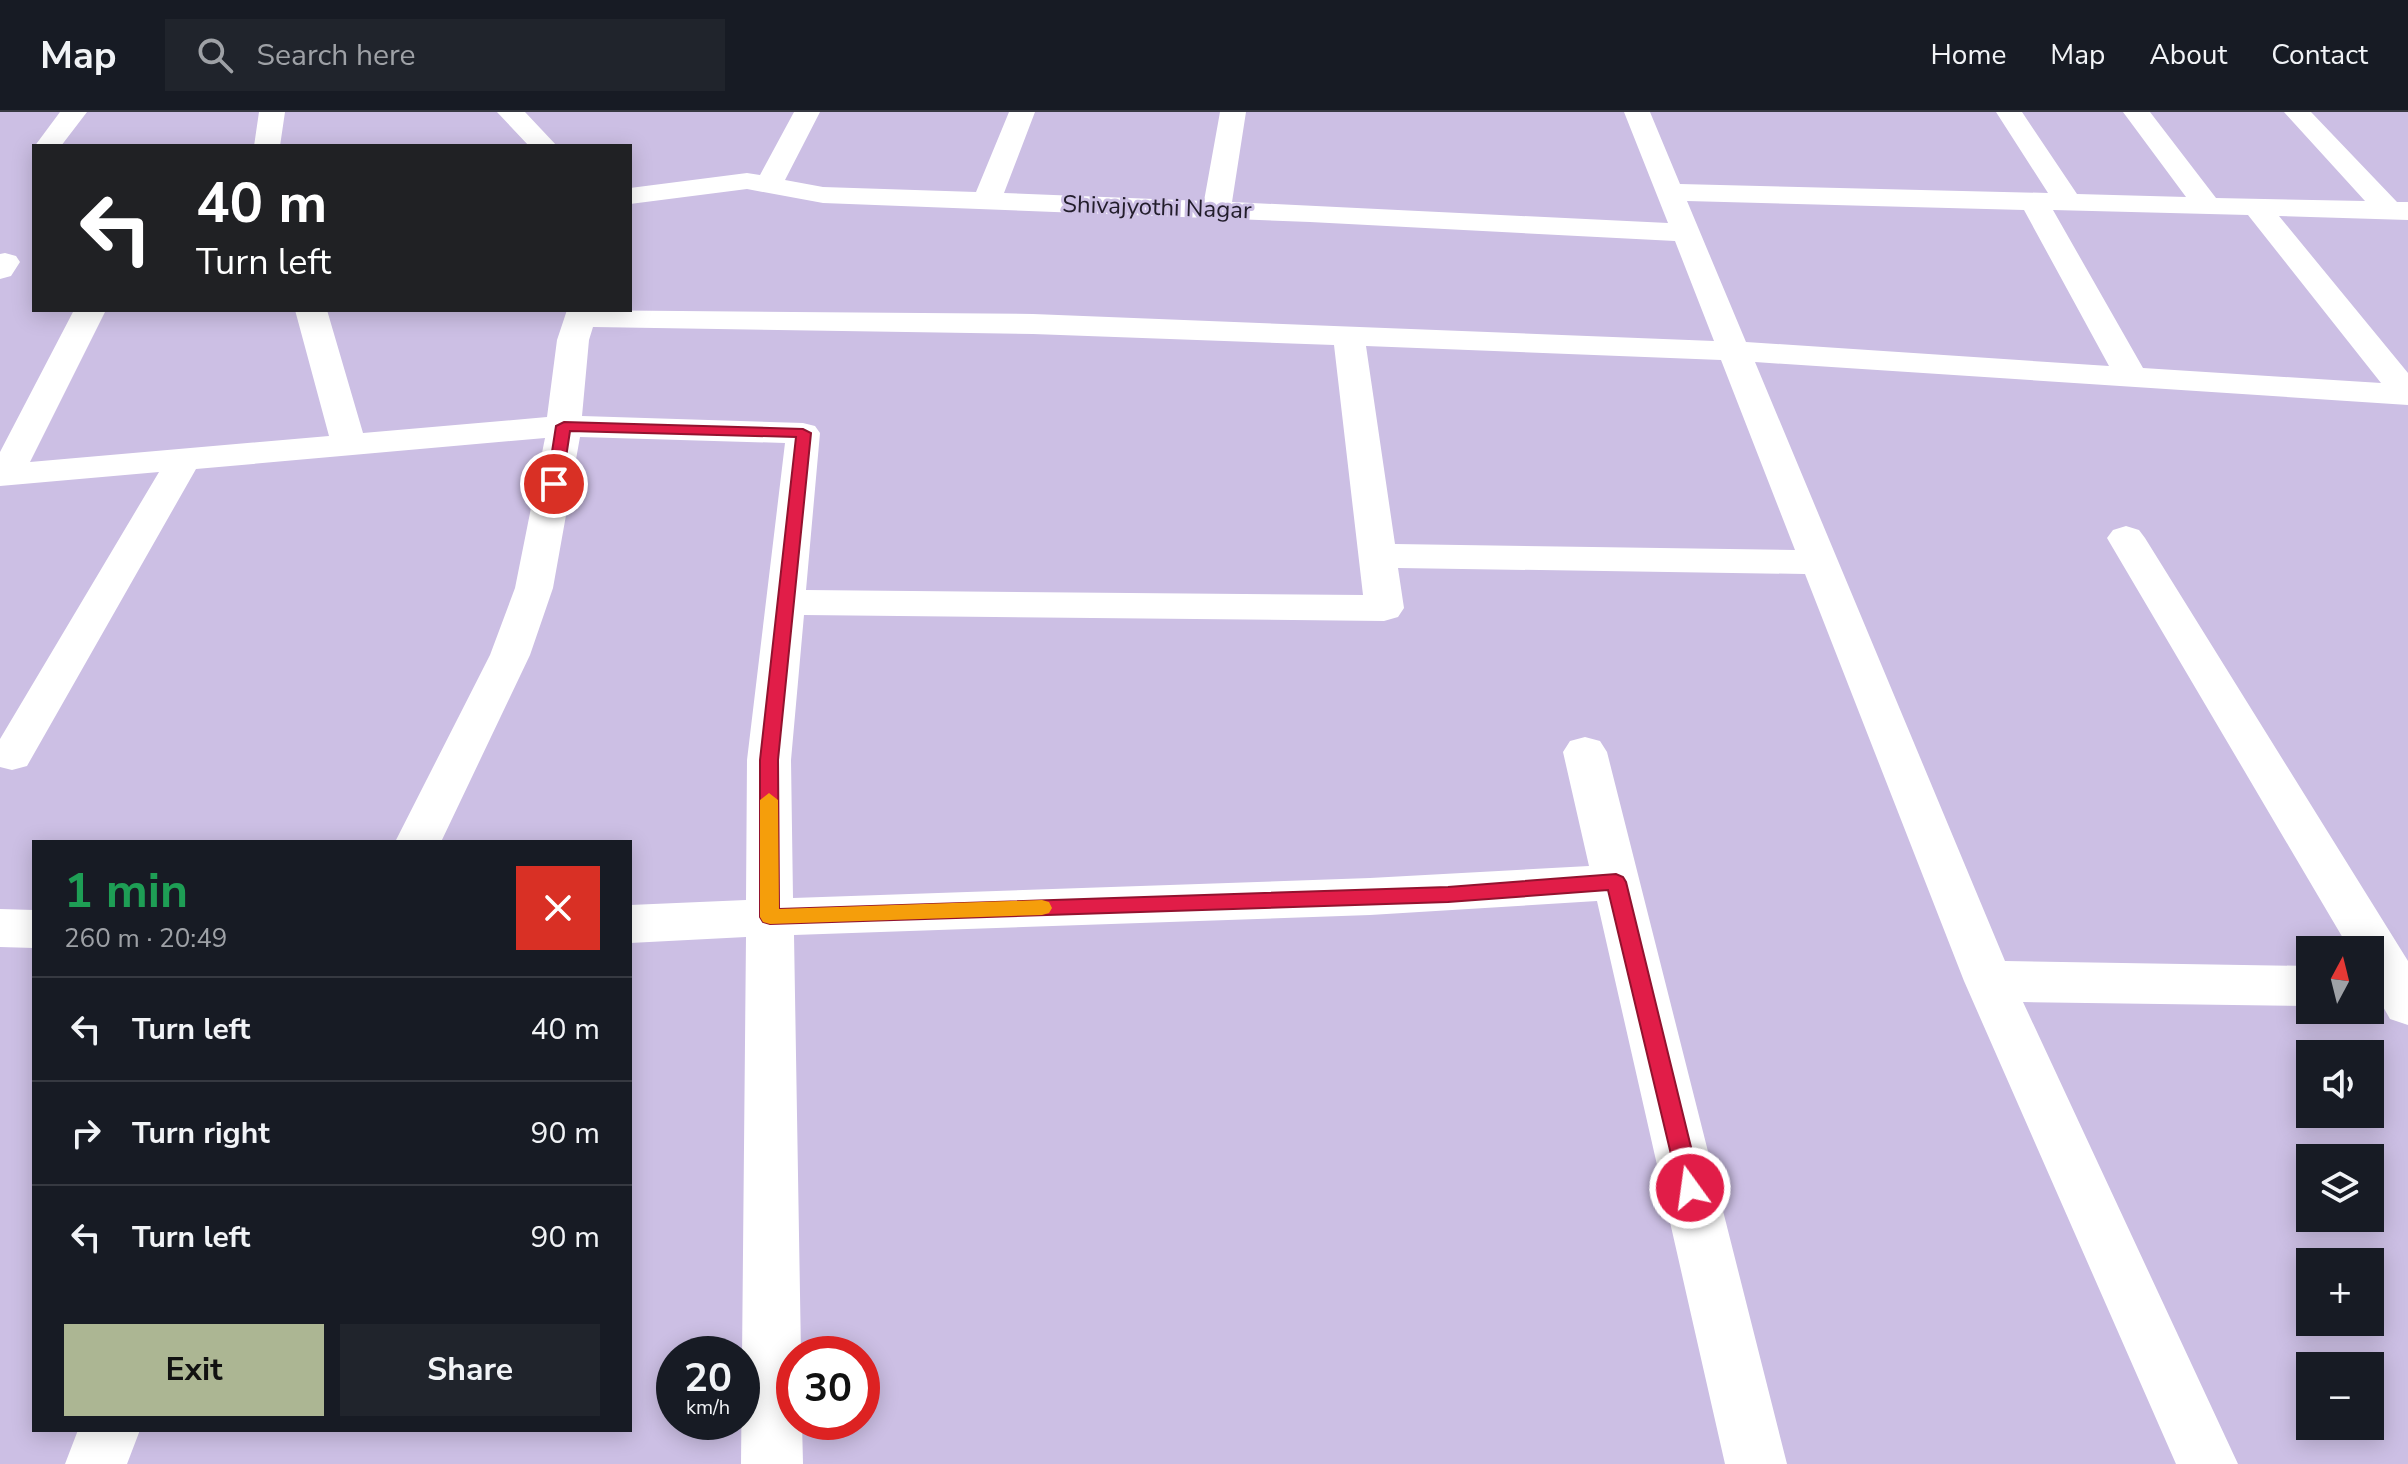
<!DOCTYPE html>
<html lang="en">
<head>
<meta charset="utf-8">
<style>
  :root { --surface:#171b24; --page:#20242c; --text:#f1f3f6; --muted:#9ea1a6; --line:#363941; --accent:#acb693 }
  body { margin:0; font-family:"Nunito Sans",sans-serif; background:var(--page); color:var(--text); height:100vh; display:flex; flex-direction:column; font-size:30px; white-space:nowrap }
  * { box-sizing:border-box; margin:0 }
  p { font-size:26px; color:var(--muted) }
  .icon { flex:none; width:44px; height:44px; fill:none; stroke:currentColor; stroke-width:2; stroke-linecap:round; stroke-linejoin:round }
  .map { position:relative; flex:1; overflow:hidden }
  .sheet { position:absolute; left:32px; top:728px; width:600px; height:592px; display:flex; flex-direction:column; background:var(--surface); border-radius:0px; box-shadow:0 4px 20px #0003 }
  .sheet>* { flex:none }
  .guide { position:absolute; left:32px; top:32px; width:600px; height:168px; border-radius:0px; box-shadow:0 4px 20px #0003; background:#202124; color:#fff; overflow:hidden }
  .needle { width:52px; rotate:7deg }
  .tools { position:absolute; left:2296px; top:824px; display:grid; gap:16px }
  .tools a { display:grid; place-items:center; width:88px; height:88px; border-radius:0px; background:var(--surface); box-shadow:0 4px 20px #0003; font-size:40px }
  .speed { position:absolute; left:656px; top:1224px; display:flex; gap:16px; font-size:40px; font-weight:700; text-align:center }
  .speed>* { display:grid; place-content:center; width:104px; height:104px; border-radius:50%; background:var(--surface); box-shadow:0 4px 20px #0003; line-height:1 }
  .speed small { font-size:20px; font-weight:400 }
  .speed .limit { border:12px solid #d22; background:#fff; color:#111 }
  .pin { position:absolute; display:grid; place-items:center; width:68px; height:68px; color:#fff; margin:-34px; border:4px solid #fff; border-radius:50%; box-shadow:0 2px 8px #0007 }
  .me { position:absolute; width:88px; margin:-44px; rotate:346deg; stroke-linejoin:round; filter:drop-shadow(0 0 6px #0008) }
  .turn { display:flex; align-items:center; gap:28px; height:168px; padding:0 32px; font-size:36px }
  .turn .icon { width:104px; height:104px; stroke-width:2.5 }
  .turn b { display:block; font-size:56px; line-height:68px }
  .round { display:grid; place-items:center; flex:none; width:84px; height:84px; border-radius:0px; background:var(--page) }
  .summary { display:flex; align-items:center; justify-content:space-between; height:136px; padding:0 32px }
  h1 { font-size:48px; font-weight:700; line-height:60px; color:#1e9e55 }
  .button { display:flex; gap:16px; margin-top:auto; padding:16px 32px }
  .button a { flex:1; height:92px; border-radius:0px; background:var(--accent); color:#111; font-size:32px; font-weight:700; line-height:92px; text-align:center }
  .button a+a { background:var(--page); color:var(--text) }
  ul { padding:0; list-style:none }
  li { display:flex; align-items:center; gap:24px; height:104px; padding:0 32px; border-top:2px solid var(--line) }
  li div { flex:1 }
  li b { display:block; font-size:30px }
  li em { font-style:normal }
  header { display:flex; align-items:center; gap:48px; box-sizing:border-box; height:112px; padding:0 40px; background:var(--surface); border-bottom:2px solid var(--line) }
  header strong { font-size:38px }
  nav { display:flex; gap:44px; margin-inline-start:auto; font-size:28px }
  .search { width:560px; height:72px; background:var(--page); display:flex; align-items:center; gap:20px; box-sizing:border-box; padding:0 28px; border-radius:0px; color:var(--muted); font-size:30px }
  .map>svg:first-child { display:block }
</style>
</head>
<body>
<header>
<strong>Map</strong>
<div class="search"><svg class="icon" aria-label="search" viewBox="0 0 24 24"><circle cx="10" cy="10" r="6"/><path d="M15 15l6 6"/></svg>Search here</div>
<nav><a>Home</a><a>Map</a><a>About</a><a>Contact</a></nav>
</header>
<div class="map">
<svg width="2408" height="1352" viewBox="0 0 2408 1352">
  <rect width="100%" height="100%" fill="#ccbfe4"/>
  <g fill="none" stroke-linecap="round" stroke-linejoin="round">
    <!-- minor -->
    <path fill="#fff" fill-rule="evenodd" d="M60,0H87L61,34L34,35Z
      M259,0H285L280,34H254Z
      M497,0H525L557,34H529Z
      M794,0H820L785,68L823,75L976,80L1009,0H1035L1004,81L1204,89L1220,0H1246L1232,90L1668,111L1624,0H1650L1680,72L2048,81L1996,0H2022L2077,82L2186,85L2123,0H2150L2216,86L2365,89L2284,0H2311L2397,90H2408V108L2279,104L2408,261V293L1755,250L2005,849L2310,854V894L2023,890L2238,1352H2176L1964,869L1805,462L1398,456L1404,496L1398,505L1384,509L804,503L791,648L793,786L1370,766L1589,754L1563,640L1570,629L1585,625L1600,629L1607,640L1787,1352H1725L1597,789L1370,803L794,823L801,1242H794V1310H802L803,1352H741L746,825L630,831V793L746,788L747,648L785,331L580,325L553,476L530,543L441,730H395L490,543L515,476L545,326L196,357L27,654L12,658L0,655V627L159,360L0,374V340L74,198H106L30,350L329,324L295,198H327L363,321L547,305L557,228L567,198L1033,202L1714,229L1675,129L1310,110L823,91L747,77L630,92V76L747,61L760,63ZM1687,89L2024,98L2109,254L1746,230ZM2053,98L2248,103L2381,271L2143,256ZM593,215L1033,222L1334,233L1363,483L806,478L820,321L815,314L803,311L582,304L589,228ZM1366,234L1721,248L1795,438L1395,432Z
      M5,141L16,144L20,150L11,164L0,167V142Z
      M2126,414L2139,418L2145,426L2408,849V913L2390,907L2370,872V838H2350L2107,426L2113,418Z
      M0,797L34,798V836L0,835Z
      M78,1318H140L127,1352H65Z"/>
  </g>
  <!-- route -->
  <path fill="#e11d48" stroke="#92132f" stroke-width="2" d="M564,310L803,317L811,321L778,648L779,797L1448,775L1616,762L1623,765L1626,770L1701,1076L1698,1083L1690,1086L1682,1083L1679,1076L1608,778L1448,790L770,812L763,810L760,805V648L796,325L570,319L562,372L554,377L547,372L556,314Z"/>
  <!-- slow -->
  <path fill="#f59e0b" d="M769,681L778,688L779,797L1042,788L1049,790L1052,796L1049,801L1042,803L770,812L763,810L760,805V688Z"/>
  <g text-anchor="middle" stroke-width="6" stroke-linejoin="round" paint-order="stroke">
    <!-- far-street labels -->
    <g font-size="24" fill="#221d2b" stroke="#ccbfe4">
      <text transform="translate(1157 95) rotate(2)" y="8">Shivajyothi Nagar</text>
    </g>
  </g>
</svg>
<div class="tools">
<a><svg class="needle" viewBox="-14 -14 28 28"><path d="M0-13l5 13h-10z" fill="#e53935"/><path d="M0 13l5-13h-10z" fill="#9ea1a6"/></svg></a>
<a><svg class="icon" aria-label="sound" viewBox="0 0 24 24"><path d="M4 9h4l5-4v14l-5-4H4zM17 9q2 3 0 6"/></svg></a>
<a><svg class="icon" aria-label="layers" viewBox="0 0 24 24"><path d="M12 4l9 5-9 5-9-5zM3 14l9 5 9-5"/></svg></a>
<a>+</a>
<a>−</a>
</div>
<div class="speed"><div>20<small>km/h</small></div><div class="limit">30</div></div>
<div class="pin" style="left:554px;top:372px;background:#d93025"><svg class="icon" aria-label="arrive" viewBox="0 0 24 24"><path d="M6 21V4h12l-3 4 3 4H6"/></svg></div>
<svg class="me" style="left:1690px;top:1076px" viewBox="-20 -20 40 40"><circle r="17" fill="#e11d48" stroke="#fff" stroke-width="3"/><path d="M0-11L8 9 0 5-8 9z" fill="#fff"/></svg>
<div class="guide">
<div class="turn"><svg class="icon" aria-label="left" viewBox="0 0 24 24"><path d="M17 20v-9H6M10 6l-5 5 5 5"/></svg><div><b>40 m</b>Turn left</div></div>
</div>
<section class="sheet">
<div class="summary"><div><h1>1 min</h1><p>260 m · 20:49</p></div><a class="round" style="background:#d93025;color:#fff"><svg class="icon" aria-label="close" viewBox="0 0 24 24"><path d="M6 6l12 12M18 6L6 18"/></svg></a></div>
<ul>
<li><svg class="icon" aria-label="left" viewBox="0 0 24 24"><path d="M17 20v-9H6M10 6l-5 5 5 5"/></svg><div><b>Turn left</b></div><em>40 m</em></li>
<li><svg class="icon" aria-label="right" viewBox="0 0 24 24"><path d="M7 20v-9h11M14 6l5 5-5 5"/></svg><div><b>Turn right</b></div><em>90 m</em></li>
<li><svg class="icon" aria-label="left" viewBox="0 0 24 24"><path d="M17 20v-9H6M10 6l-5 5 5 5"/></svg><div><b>Turn left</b></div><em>90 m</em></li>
</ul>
<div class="button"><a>Exit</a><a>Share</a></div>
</section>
</div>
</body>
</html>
